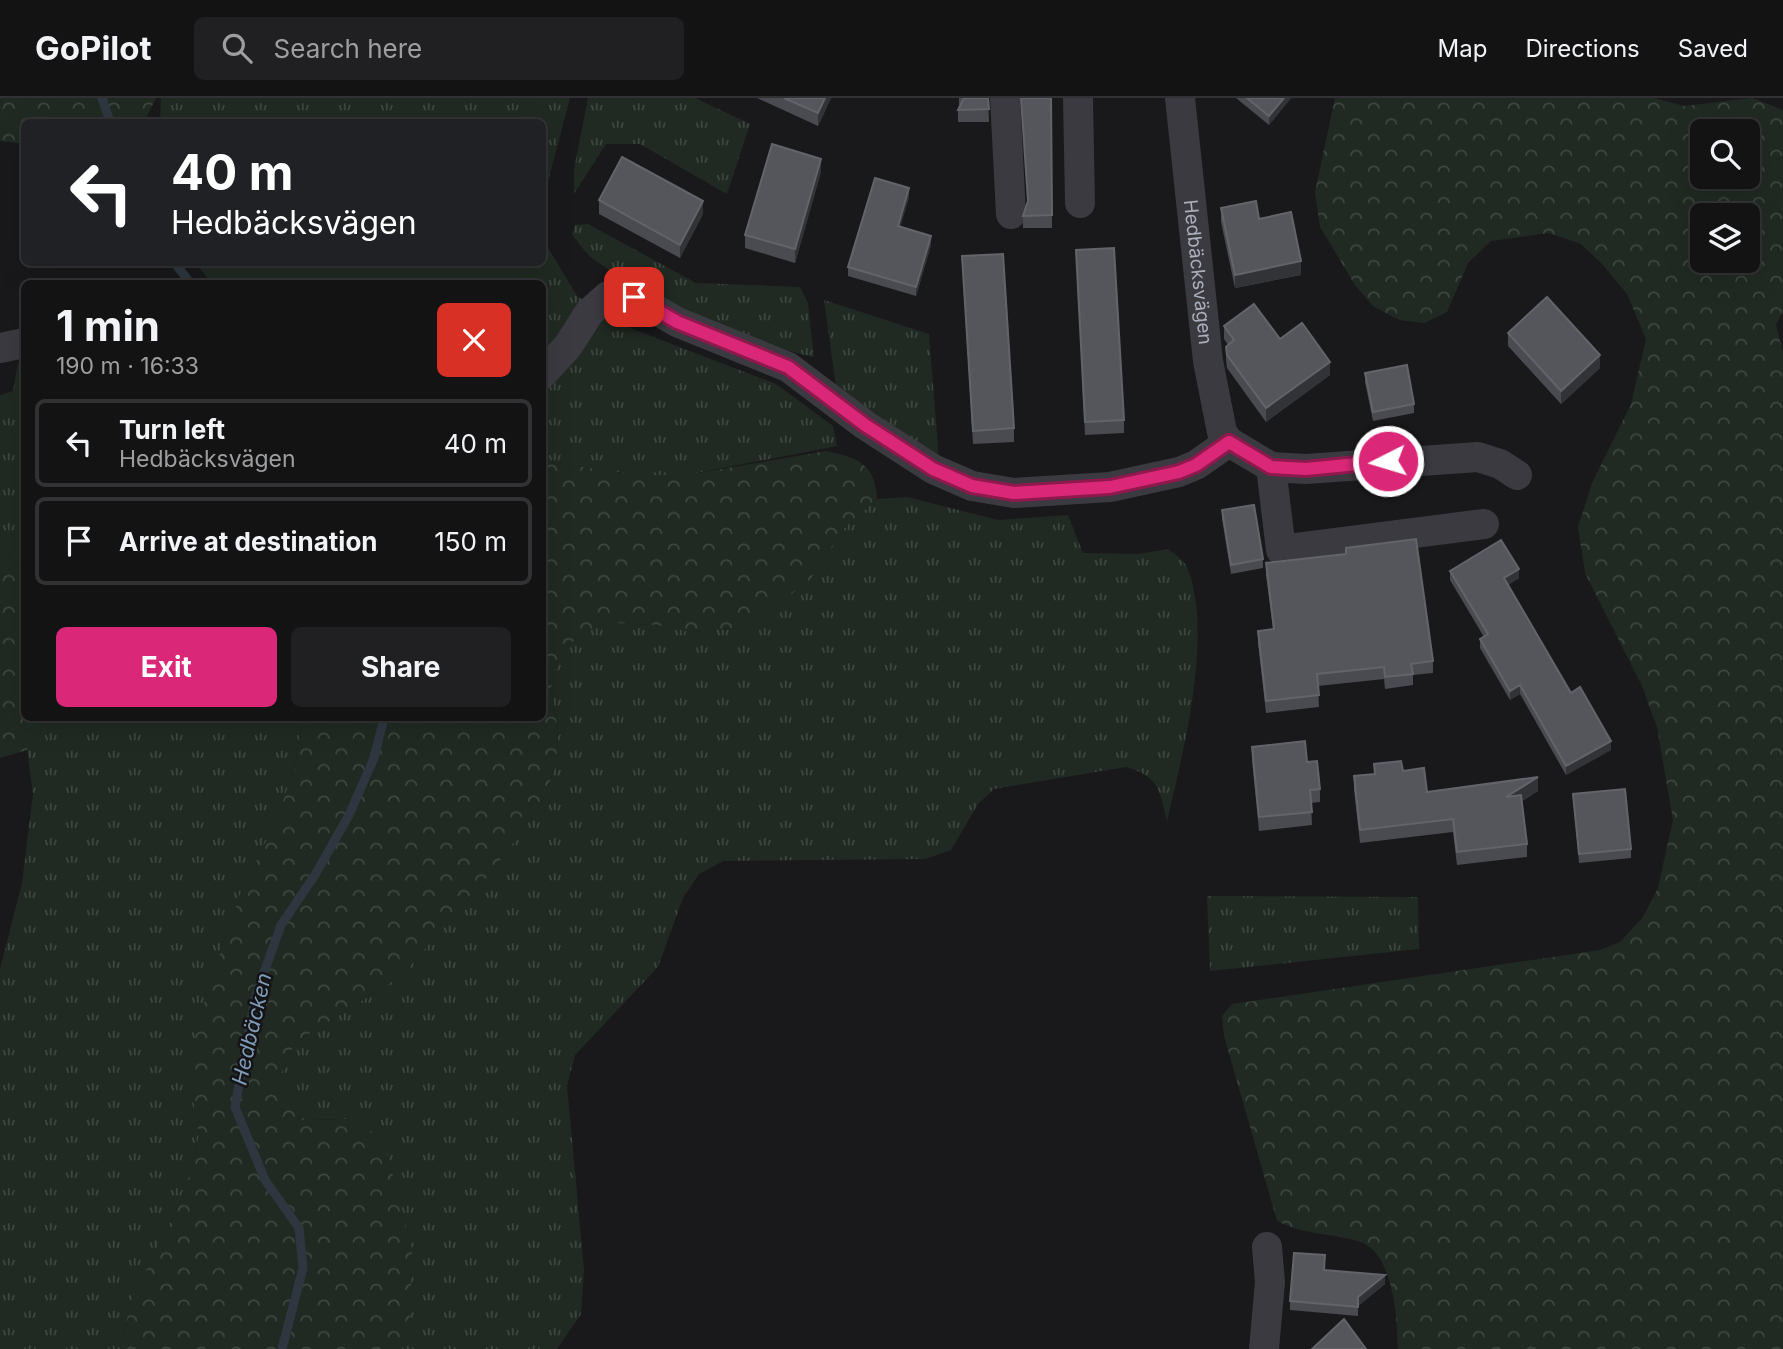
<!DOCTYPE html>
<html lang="en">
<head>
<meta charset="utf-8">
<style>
  :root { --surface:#131314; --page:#202022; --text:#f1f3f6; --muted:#9d9ea0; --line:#323234; --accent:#db2777 }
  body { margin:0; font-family:Inter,sans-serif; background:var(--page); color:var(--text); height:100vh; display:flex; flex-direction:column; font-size:26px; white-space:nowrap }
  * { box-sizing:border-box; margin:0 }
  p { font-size:23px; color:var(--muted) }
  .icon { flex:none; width:38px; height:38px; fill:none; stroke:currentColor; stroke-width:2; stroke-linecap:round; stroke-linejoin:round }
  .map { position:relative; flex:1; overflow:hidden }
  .drawer { position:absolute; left:21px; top:182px; width:525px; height:441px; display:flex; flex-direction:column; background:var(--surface); border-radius:10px; box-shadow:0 7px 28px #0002,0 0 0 2px var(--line) }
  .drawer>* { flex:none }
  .hud { position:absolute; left:21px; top:21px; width:525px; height:147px; border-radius:10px; box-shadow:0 7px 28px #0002,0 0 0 2px var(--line); background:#202124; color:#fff; overflow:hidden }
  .fabs { position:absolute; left:1690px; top:21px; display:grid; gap:14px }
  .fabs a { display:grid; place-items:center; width:70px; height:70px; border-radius:10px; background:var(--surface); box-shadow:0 7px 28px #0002,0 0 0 2px var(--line); font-size:35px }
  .pin { position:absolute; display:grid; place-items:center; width:60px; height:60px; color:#fff; margin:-30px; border-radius:14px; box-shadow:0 4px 10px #0006 }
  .me { position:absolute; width:77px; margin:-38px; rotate:265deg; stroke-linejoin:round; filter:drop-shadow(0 0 5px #0008) }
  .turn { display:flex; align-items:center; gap:24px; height:147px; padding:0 35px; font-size:32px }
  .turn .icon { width:91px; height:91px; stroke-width:2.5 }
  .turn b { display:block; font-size:49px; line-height:60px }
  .round { display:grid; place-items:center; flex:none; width:74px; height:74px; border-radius:10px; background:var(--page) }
  .headline { display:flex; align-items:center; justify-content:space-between; height:119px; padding:0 35px }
  h1 { font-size:42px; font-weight:700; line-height:52px }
  .action { display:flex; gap:14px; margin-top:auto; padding:14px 35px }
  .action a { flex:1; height:80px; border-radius:10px; background:var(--accent); color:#fff; font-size:28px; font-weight:700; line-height:80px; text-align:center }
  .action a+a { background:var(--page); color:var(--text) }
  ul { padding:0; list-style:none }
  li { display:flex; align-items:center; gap:21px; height:88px; margin:0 14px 10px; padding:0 21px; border:4px solid var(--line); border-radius:10px }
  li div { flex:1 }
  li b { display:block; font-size:26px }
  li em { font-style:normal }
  header { display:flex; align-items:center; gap:42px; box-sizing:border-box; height:98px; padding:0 35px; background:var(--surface); border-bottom:2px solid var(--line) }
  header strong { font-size:33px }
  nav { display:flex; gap:38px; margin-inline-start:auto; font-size:24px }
  .search { width:490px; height:63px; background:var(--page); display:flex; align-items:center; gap:18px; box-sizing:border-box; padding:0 24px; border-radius:10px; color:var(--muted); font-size:26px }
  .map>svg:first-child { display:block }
</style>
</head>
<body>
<header>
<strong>GoPilot</strong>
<div class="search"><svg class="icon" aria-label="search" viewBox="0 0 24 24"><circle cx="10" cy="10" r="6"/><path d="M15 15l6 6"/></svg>Search here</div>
<nav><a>Map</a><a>Directions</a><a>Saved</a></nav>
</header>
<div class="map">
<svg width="1783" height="1251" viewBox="0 0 1783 1251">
  <defs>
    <pattern id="grass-tufts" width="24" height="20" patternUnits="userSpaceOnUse" patternTransform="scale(1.75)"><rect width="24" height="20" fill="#202a22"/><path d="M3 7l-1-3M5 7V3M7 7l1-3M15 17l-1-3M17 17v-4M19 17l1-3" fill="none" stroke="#3e4640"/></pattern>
    <pattern id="forest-crowns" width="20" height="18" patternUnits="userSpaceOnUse" patternTransform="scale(1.75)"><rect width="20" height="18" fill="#202a22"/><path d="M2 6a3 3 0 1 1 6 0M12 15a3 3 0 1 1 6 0" fill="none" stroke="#3e4640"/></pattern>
  </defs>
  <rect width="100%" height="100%" fill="#19191b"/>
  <!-- grass -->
  <path fill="url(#grass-tufts)" d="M161,0H570L543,103L542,24H160Z
    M588,0H695L750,26L727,96L640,46H606L574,96V71Z
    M588,126L696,185L800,189L808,205L814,259C745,244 651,201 593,161C585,155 579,144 572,137L575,127Z
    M543,141L577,198L625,228L776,286L833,328L837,348L686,377H637L543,363L542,186L212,185L195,165L542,164Z
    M824,202L929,236L939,362L836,288Z
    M24,264V468L0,454V297L13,293L18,265Z
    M907,399L998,422L1068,417L1083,455L1139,456L1168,451C1174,456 1184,462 1187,469C1214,535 1183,655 1167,723C1160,693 1159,678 1126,669L994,691L978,706L951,752L925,761L723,763L699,776L683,800L658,869L575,957L567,988L584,1172L581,1216L557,1251H393L410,1224L355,1021L301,1022L276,985L295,945L402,877L490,776L541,707L556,667L558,632L551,591L558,558L582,535L610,525L657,527L691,534L730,531L773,510L811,481L842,432L877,401Z
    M48,620H302L295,669L276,723L241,794L210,884L188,968L199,1038L185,1094L131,1203L120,1251H0V871L22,785L33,696L27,652Z
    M1207,798L1418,799L1419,851L1210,873Z"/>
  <!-- forest -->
  <path fill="url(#forest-crowns)" fill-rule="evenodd" d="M0,0H156L144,24H24V46L0,43Z
    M1335,0H1654L1684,8L1752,0L1783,12V213L1776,227L1783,254V1251H1398C1397,1221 1394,1155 1360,1144C1331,1134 1306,1138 1277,1123L1224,938L1222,918L1232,906L1600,852L1620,844L1643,819L1658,790L1673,722L1657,629L1642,588L1585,475L1578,429L1592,385L1631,306L1646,241L1627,196L1602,166L1581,146L1549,135L1491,143L1468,165L1447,214L1424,225L1399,222L1373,208L1355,187L1320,129L1315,94ZM1748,33V79H1703V33ZM1703,117H1748V163H1703Z
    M826,353C858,360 875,365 877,401L842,432L811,481L773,510L730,531L691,534L657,527L610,525L582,535L558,558L551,591L558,633L556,667L541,707L490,776L402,877L295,945L276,985L301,1022L355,1021L384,1043L412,1151L410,1224L393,1251H120L131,1203L185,1094L199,1038L187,968L210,884L241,794L276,723L295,669L302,620H542L543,363L637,377H686Z
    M0,454L24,468V620H48L27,652L0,660Z"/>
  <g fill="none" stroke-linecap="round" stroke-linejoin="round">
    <!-- stream -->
    <path stroke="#2e3740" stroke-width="9" d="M102,0L110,24
      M174,164L191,186
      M282,1251L303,1170L299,1130L265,1082L235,1009L255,900L281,827L315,777L349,717L374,660L384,620"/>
    <!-- minor -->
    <g stroke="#3a3a40" stroke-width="30">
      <path d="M1005,0L1011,116"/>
      <path d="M1078,0L1080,105"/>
      <path id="s1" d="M1180,0L1208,263L1222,334L1229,344L1271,369L1306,371L1478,359L1500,366L1517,377"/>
      <path d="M0,250L24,245"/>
      <path d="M542,276L568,248L589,215L608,198L616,197L634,199L677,224L788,269L865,327L933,371L972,388L1014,395L1110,389L1179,374L1196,367L1229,344"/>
      <path d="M1271,369L1281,452L1484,426"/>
      <path d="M1264,1251L1270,1184L1267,1149"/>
    </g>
  </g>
  <!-- wall -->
  <path fill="#4a4b50" d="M757,0H831L818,28Z
    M959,0H988L989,24H958V12L960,8L959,7Z
    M1021,0H1051L1052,130H1023V118L1028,105Z
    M1236,0H1291L1269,27Z
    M821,74L795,165L745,150V137Z
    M909,99L900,129L931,147L916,198L848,178V169Z
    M599,102L703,116L680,160L599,116Z
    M1221,110L1259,121L1301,177L1235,190L1221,124Z
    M1076,152L1124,322V335L1085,337Z
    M962,158L1014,330V344L973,346Z
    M1224,228L1280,241L1330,277L1266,324L1227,270L1226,262V249L1228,247L1224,241Z
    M1508,235L1600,270L1561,306L1508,248Z
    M1365,275L1414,306V315L1373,323L1365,284Z
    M1222,412L1263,461V470L1231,476L1222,421Z
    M1346,450L1433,563V575L1413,577V587L1385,591L1384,581L1318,588L1319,609L1266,615L1258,545V533L1273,531L1266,477V465L1346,456Z
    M1450,473L1519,480L1508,487L1571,595L1611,652L1566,677L1520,596L1510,602L1480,550V541L1484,539L1450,482Z
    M1252,649L1307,664L1320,691V704L1311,705L1312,727L1259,733L1252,662Z
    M1374,666L1403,673L1427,694L1538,693L1522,703L1527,746V759L1457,767L1453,734L1360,745L1354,692V678L1374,676Z
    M1573,696L1631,751V760L1579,765Z
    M1325,1172L1385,1186L1358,1208V1218L1290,1212V1203Z"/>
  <!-- shaded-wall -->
  <path fill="#323336" d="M825,0H831L818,28V15Z
    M1284,0H1291L1269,27V18Z
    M821,61V74L795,165V151Z
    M909,90V99L898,137V128Z
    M703,103V116L680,160V147Z
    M931,138V147L916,198V189Z
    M1301,163V177L1235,190V177Z
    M1600,257V270L1561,306V293Z
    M1330,264V277L1266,324V310Z
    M1519,471V480L1504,490V480Z
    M1520,587V596L1510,602V593Z
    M1611,643V652L1566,677V668Z
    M1538,679V693L1506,712V699Z
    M1385,1177V1186L1358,1208V1218V1199Z"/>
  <!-- building -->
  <path fill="#55565c" stroke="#62646a" stroke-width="2" d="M784,0H825L818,15Z
    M964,0H988L989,11L958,12Z
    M1021,0H1051L1052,117L1023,118L1028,103Z
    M1247,0H1284L1269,18Z
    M772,46L821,61L795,151L745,137Z
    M622,59L703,103L680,147L599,102Z
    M875,80L909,90L898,128L931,138L916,189L848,169Z
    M1256,103L1259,121L1291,114L1301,163L1235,177L1221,110Z
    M1114,150L1124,322L1085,324L1076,152Z
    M1003,156L1014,330L973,333L962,158Z
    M1547,199L1600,257L1561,293L1508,235Z
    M1254,206L1280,241L1302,225L1330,264L1266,310L1227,257L1226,249L1234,242L1224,228Z
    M1407,267L1414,306L1373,314L1365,275Z
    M1254,407L1263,461L1231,467L1222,412Z
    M1416,441L1433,563L1411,566L1413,576L1385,579L1384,569L1317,576L1319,597L1266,603L1258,533L1274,531L1266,465L1346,456V450Z
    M1501,442L1519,471L1504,480L1571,595L1580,589L1611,643L1566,668L1520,587L1510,593L1480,541L1488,536L1450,473Z
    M1305,643L1307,664L1317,663L1320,691L1310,692L1312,714L1259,719L1252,649Z
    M1401,663L1403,673L1424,670L1427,694L1538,679L1506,699L1521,697L1527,746L1457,754L1453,721L1360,732L1354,678L1375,676L1374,666Z
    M1625,691L1631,751L1579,756L1573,696Z
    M1294,1155L1325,1157L1324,1172L1385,1177L1358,1199V1209L1290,1203Z
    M1344,1221L1366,1251H1312Z"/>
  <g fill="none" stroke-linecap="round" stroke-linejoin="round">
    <!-- route casing -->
    <g stroke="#8e194d" stroke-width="18">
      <path id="route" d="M634,199L677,224L788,269L865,327L933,371L972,388L1014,395L1110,389L1179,374L1196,367L1229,344L1271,369L1306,371L1388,363"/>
    </g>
    <!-- route -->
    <use href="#route" stroke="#db2777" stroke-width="12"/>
  </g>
  <g text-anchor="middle" stroke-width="5" stroke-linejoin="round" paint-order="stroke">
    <!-- street labels -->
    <g font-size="19" fill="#abafbb" stroke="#141416">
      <text dy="7" stroke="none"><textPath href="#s1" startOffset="175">Hedbäcksvägen</textPath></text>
    </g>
    <!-- water labels -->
    <g font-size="21" font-style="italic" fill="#819bb7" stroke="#141416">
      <text transform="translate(252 931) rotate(-77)" y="7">Hedbäcken</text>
    </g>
  </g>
</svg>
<div class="fabs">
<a><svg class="icon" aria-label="search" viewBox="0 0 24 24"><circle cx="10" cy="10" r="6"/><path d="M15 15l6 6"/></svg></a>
<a><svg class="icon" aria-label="layers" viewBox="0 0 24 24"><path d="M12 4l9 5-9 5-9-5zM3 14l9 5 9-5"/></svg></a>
</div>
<div class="pin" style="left:634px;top:199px;background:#d93025"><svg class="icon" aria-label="arrive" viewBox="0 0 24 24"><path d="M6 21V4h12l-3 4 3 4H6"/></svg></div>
<svg class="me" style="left:1388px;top:363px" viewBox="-20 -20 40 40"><circle r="17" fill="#db2777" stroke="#fff" stroke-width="3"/><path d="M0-11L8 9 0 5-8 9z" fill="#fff"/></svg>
<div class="hud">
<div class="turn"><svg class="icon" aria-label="left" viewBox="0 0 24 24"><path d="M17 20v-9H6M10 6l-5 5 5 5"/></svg><div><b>40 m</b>Hedbäcksvägen</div></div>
</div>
<section class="drawer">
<div class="headline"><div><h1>1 min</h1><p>190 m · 16:33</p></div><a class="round" style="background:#d93025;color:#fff"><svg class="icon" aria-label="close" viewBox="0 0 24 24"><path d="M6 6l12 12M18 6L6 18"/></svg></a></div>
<ul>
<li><svg class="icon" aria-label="left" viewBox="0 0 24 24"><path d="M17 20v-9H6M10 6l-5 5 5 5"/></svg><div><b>Turn left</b><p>Hedbäcksvägen</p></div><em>40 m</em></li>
<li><svg class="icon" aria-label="arrive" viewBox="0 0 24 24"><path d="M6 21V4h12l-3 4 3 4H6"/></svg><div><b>Arrive at destination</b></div><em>150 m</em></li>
</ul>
<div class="action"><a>Exit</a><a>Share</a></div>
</section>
</div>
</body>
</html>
